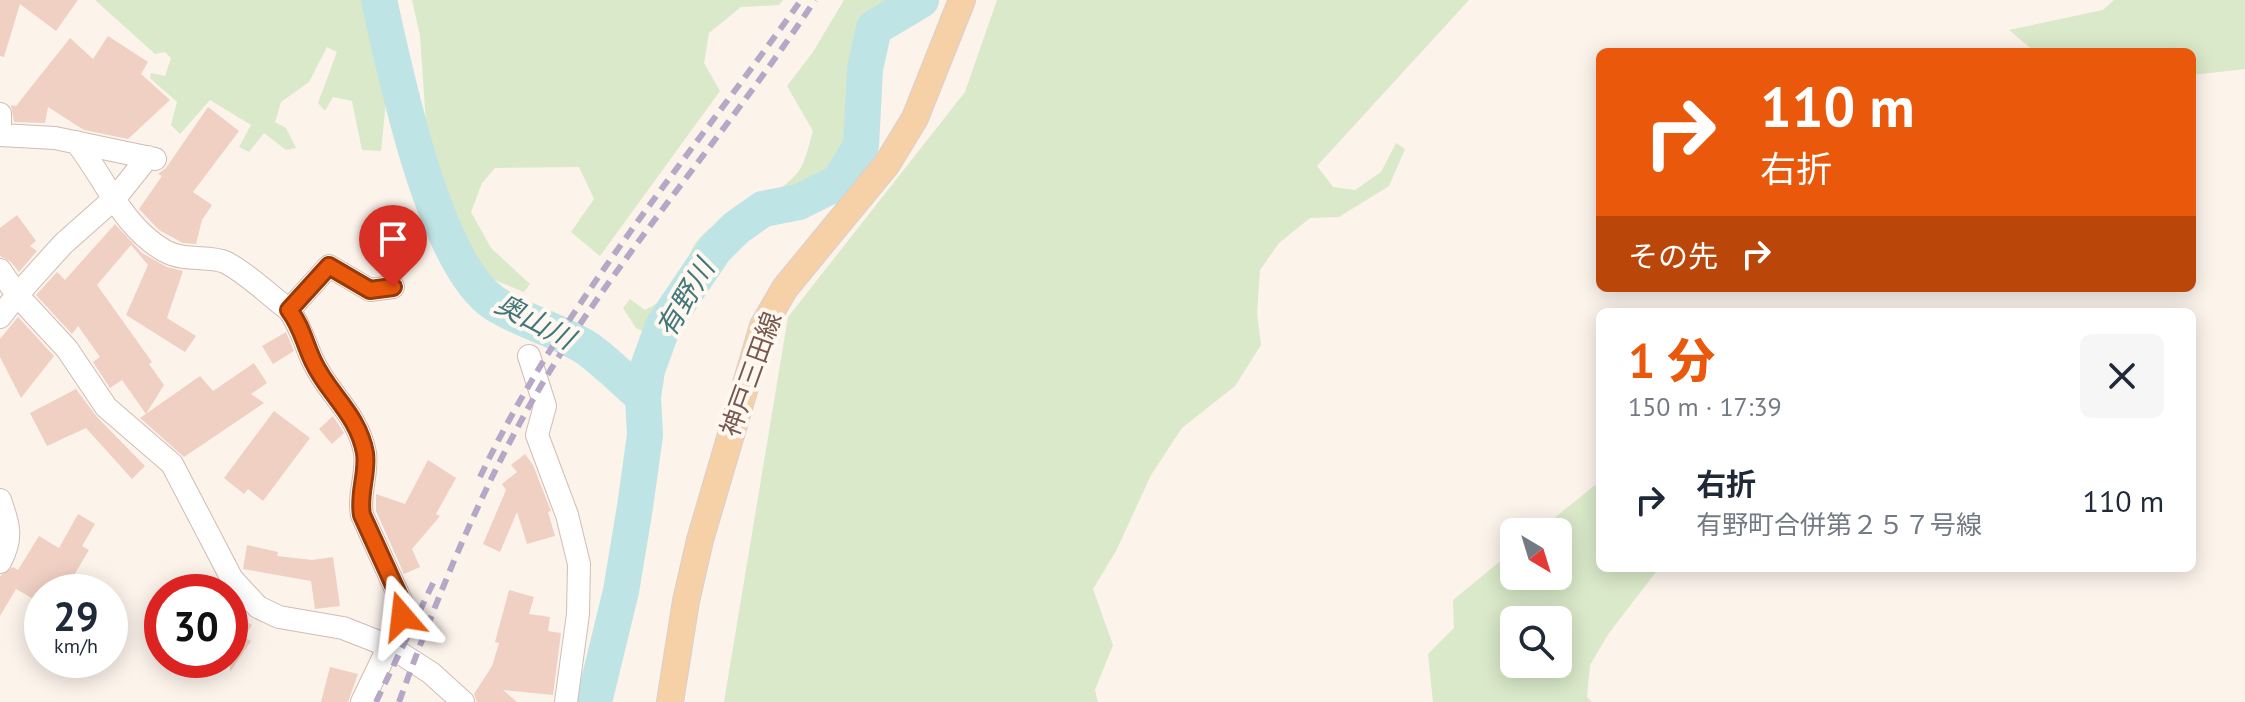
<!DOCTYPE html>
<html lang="ja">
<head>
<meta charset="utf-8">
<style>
  :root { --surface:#fff; --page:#f6f6f7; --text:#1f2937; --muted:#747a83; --accent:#ea580c }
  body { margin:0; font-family:"PT Sans","Noto Sans JP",sans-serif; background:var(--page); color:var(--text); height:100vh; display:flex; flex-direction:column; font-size:30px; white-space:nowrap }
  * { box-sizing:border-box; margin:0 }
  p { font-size:26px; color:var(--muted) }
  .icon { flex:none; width:44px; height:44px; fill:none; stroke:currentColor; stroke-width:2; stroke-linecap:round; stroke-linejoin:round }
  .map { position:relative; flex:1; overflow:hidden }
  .side { position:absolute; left:1596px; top:308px; width:600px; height:264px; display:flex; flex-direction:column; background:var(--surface); border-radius:12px; box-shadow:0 4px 20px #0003 }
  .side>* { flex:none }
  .hud { position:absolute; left:1596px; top:48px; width:600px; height:244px; border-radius:12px; box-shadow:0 4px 20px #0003; background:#ea580c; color:#fff; overflow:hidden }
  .needle { width:52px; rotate:142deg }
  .tools { position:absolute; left:1500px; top:518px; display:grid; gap:16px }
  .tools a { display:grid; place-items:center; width:72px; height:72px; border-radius:12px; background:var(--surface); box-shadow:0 4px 20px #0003; font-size:40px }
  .speed { position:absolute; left:24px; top:574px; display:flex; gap:16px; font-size:40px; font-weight:700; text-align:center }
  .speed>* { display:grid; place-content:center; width:104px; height:104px; border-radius:50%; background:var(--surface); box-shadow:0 4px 20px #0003; line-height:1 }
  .speed small { font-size:20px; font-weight:400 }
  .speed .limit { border:12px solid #d22; background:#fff; color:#111 }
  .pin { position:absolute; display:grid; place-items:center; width:68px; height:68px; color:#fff; margin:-82px -34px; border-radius:50% 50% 50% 0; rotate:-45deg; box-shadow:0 0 8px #0007 }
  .pin .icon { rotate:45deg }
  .me { position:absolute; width:88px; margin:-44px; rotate:343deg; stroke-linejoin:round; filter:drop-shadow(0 0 6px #0008) }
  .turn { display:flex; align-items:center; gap:28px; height:168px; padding:0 32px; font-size:36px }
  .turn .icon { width:104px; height:104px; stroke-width:2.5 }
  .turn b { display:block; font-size:56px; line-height:68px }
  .then { display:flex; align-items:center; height:76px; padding:0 32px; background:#0003; gap:16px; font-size:30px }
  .round { display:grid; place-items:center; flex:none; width:84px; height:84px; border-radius:12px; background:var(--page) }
  .overview { display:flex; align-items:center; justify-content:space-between; height:136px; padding:0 32px }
  h1 { font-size:48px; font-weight:800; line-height:60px; color:var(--accent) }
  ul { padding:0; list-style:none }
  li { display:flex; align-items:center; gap:24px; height:112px; padding:0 32px }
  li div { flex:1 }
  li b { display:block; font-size:30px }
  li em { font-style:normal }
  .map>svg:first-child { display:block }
</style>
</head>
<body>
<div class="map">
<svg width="2245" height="702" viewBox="0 0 2245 702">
  <rect width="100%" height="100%" fill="#fcf3eb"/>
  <!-- green -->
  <path fill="#dae9c9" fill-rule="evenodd" d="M95,0H372L386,101L381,151L362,150L352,101L333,97L325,111L318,103L337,52L327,47L309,82L281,102L275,122L286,128L296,148L286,150L264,133L249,152L239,147L251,125L210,100L180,134L171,125L177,102L150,78L151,73L165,76L171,58L165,52L155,54Z
    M412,0H783L779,5L741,7L709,33L704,63L720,91L600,256L571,232L594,199L579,167L495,168L482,183L471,212L491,248L530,284L524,292L482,275L442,214L437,165L426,123L420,36Z
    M844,0H928L867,28L859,65L860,169L834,201L811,213L775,220L728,255L669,343L636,328L623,308L630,299L645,310C662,301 677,293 684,274C689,261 688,252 698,240C724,209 772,204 798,172C806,162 809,143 813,131L787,86L813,52Z
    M997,0H1469L1317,166L1333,187L1355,190L1381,172L1396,143L1405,149L1389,186L1339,217L1310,218L1279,243L1260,270L1257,313L1261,345L1235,386L1182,428L1151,475L1116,551L1093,589L1113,645L1095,690L1098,702H724L788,317L965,92Z
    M2114,0H2245V69L2192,75V52H2035L2009,30L2103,10Z
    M1600,481V568H1659L1609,633L1590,665L1587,697L1592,702H1433L1428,654L1454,628L1453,600L1514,550V576H1558V532H1537ZM1558,620V664H1514V620Z"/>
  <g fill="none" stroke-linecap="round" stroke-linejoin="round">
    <!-- river -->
    <path stroke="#bfe4e5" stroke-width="36" d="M379,0C395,72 434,263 494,303C523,322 559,330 588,349C607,363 625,381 643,397
      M594,702L621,591L635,507L645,435L643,397L647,370L663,326L715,249L736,228L763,209L799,202L839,182L861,146L865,69L874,28L921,0"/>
  </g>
  <!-- building -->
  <path fill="#f0d0c3" d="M0,0H78L56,31L20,4L4,57L0,56Z
    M108,36L148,62L141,74L170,100L128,139L84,130L48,107L45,123L14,122L11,105L16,106L70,38L93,59Z
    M208,107L239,131L193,192L212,205L202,220L196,244L183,243L159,230L139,209L162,176L158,174L166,168Z
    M17,215L36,241L30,246L37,251L19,272L11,262L0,256V228Z
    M115,224L142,253L167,267L183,271L167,318L196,336L185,352L126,315L148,265L131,245L97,285L152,362L149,364L164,385L146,414L122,380L110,388L93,362L100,357L78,326L72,334L36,295L57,272L65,280Z
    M18,317L54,356L21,398L0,357V339Z
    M286,332L294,351L273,364L262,346Z
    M254,363L267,383L251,394L264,403L184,457L140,418L200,376L213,391Z
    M76,389L97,417L145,466L132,479L86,428L47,446L30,413Z
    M274,411L310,438L263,501L248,489L244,494L224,478Z
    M333,416L344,433L332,444L319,429Z
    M525,454L533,465L551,511L548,512L555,536L527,544L517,512L500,552L483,544L506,490L502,484L517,472L511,465Z
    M428,460L456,478L436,514L440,516L412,549L420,567L404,574L376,511V494L405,504Z
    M78,514L95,524L82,546L89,550L64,592H39L35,600L16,589L0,616V576L13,567L18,570L39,536L59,548Z
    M247,545L278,552L277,556L312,560L333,557L340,606L315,609L311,581L243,569Z
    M509,590L534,597L529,614L550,617L548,631L561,633L553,695L503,690L517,702H477L474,694L492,666L499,643L495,642Z
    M230,611L252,625L244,637L251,641L230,672Z
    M330,667L358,674L348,702H321Z"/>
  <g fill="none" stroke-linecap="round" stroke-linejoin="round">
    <!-- minor casing -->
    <g stroke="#d0bcb3" stroke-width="24">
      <path id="minor" d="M0,114V135L55,138L155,159
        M76,142C105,178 122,227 165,251C184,262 209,255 225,262C247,273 269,295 289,310L329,266L370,290L393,287
        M148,157L116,197L63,244L17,295L67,349L106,407L172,464L232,579L258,607L279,617L343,628L389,646L431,673L463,702
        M0,270L17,295L0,317
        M289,310C301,327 304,342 313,361C328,394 358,414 365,453C368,473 358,494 362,515L403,605L389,646L362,702
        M529,356L545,406L537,435L567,515L579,564L578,614L566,702
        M0,500C9,525 13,538 0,562"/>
    </g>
    <!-- major casing -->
    <g stroke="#d9d0cd" stroke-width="28">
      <path id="major" d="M670,702L686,601L700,540L763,326L785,288L887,164L915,118L962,0"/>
    </g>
    <!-- minor -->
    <use href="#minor" stroke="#fff" stroke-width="22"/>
    <!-- major -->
    <use href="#major" stroke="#f6d0a7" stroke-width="26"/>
    <!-- rail -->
    <path stroke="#b5a8c6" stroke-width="6" stroke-dasharray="12 8" stroke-linecap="butt" d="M480,477C563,303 690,157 801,0
      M376,702L436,577
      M399,702C443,581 493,459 563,350C641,229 736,120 815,0"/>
  </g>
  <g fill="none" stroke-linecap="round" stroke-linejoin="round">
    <!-- route casing -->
    <g stroke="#983908" stroke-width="20">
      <path id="route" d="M393,287L370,290L329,266L289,310C302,327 304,342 313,361C328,394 358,414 365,453C368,473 358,494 362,515L403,605L402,616"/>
    </g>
    <!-- route -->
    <use href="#route" stroke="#ea580c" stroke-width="14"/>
  </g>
  <g text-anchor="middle" stroke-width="8" stroke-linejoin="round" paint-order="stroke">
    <!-- street labels -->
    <g font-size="26" fill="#76584e" stroke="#fef8f1">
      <text transform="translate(751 374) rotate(-70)" y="9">神戸三田線</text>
    </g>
    <!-- water labels -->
    <g font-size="28" font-style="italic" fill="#42777a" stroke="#fef8f1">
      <text transform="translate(685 298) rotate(-59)" y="10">有野川</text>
      <text transform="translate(535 321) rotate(28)" y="10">奥山川</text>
    </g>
  </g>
</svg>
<div class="tools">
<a><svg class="needle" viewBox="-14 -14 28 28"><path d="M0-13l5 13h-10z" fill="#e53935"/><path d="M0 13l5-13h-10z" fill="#747a83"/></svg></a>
<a><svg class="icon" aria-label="search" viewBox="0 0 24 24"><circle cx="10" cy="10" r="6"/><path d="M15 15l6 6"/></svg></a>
</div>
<div class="speed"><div>29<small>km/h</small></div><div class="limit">30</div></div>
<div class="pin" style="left:393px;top:287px;background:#d93025"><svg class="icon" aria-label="arrive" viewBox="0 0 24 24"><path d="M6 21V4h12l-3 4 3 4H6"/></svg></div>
<svg class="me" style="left:402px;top:616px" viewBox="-20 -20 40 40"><path d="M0-17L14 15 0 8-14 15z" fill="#ea580c" stroke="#fff" stroke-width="4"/></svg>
<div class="hud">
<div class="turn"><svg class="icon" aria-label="right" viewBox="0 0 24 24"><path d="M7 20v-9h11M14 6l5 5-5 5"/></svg><div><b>110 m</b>右折</div></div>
<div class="then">その先<svg class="icon" aria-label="right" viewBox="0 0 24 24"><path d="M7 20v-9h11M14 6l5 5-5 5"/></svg></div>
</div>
<section class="side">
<div class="overview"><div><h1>1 分</h1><p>150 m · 17:39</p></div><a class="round"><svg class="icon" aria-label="close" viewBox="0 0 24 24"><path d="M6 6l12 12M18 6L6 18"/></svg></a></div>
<ul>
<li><svg class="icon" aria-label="right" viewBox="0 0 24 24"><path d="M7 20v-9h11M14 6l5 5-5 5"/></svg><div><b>右折</b><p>有野町合併第２５７号線</p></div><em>110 m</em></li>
</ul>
</section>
</div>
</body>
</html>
